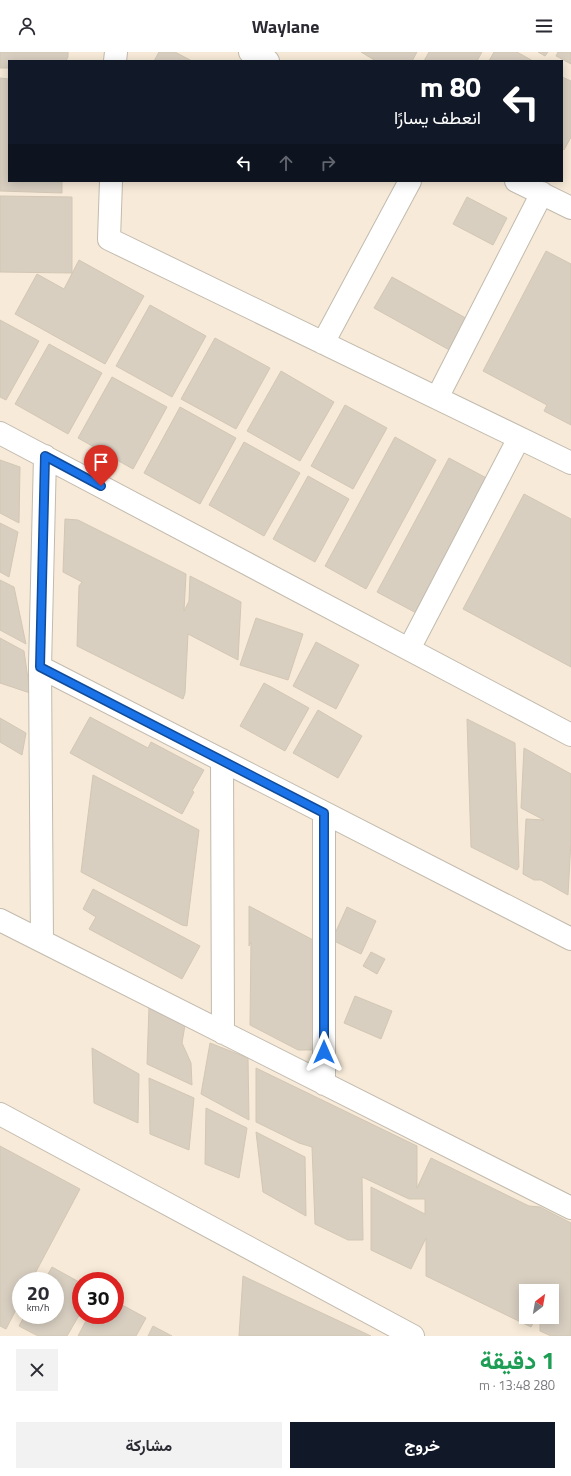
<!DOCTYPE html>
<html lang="ar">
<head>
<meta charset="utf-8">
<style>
  :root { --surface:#fff; --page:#f2f2f3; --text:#2b2b33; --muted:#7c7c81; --accent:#111827 }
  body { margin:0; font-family:"Titillium Web",Vazirmatn,sans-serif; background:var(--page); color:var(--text); direction:rtl; height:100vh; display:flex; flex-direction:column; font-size:15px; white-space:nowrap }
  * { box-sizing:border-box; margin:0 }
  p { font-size:13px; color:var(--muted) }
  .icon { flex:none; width:22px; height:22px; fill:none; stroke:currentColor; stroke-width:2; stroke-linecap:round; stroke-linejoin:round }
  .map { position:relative; height:1284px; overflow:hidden; direction:ltr }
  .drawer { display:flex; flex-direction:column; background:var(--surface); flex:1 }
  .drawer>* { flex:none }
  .top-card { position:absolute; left:8px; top:8px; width:555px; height:122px; border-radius:0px; box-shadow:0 2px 10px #0003; direction:rtl; background:#111827; color:#fff; overflow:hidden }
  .needle { width:26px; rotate:31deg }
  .tools { position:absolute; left:519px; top:1232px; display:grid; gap:8px }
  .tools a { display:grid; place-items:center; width:40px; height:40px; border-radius:0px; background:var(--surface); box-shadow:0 2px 10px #0003; font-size:20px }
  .speed { position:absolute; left:12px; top:1220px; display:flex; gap:8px; font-size:20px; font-weight:700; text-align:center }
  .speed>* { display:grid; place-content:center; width:52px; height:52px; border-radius:50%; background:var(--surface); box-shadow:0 2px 10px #0003; line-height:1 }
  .speed small { font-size:10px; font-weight:400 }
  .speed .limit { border:6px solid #d22; background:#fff; color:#111 }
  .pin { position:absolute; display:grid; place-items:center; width:34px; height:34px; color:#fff; margin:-41px -17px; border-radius:50% 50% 50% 0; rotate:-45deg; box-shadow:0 0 4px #0007 }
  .pin .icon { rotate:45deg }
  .me { position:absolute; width:44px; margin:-22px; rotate:0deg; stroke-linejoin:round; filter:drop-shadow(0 0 3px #0008) }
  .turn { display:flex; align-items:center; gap:14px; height:84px; padding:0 16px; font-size:18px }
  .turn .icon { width:52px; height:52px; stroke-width:2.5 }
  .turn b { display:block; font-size:28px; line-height:34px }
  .lanes { display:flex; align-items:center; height:38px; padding:0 16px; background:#0003; justify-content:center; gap:20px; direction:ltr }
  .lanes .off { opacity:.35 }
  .round { display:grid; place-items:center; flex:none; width:42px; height:42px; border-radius:0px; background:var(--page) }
  .overview { display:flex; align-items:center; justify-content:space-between; height:68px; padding:0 16px }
  h1 { font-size:24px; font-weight:700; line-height:30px; color:#1e9e55 }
  .primary-button { display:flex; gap:8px; margin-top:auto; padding:8px 16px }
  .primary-button a { flex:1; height:46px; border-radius:0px; background:var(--accent); color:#fff; font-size:16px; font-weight:700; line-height:46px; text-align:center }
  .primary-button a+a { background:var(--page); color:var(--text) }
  header { display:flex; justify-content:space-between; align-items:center; height:52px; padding:0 16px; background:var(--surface); font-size:18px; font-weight:700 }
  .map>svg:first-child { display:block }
</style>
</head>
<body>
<header><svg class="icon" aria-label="menu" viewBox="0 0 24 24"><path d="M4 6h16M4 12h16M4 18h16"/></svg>Waylane<svg class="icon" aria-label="person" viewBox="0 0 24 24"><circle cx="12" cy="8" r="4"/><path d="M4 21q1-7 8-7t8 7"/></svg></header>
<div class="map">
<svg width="571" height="1284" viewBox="0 0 571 1284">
  <rect width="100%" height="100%" fill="#f6f3ec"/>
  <!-- commercial -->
  <path fill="#f7ead8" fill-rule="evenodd" d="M0,0H571V1284H0ZM9,9H562V129H9ZM21,1229H55V1263H21ZM81,1229H115V1263H81ZM526,1239H552V1265H526Z"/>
  <!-- building -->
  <path fill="#d8cfc1" stroke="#d3c7b4" d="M0,0H68V5L66,9H9V16H0Z
    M159,0H175L192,9H154Z
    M361,0H417L412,9H376Z
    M429,0H482L477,9H424Z
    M494,0H517L533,9H489Z
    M538,0H548L545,4Z
    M558,0H571V12L556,4Z
    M562,25L571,29V85L564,98L562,96Z
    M0,26L9,27V129H62V141L0,139Z
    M0,144L72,145V221L0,220Z
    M467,145L507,166L493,193L453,172Z
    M546,199L571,212V373L544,359L547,353L483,319Z
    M79,208L144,244L105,312L15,262L37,222L64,237Z
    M392,225L471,269L453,300L374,256Z
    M150,253L206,284L172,345L116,314Z
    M0,268L39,289L6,348L0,345Z
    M215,286L270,316L236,377L181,347Z
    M49,292L102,321L68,382L15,352Z
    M281,319L334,350L300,409L247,379Z
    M112,325L167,355L133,417L78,386Z
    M345,353L387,376L353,437L311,414Z
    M180,355L236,386L200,452L144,421Z
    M395,385L436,408L366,537L325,514Z
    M244,390L300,421L264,484L209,453Z
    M449,406L492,429L420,563L377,540Z
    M0,408L20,415L19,471L0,461Z
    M308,424L349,447L315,510L273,487Z
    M524,442L571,467V615L463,557Z
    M65,467L78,468L186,522L184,559L189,549L190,524L241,550L238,608L188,582L185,641L183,647L77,594L79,534L82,530L63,520Z
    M0,471L18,480L9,525L0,520Z
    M0,528L14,535L26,592L0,578Z
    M256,566L303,582L288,628L240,613Z
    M0,586L24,599L30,641L0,631Z
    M316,590L359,613L336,657L293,634Z
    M264,631L309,656L285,699L240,674Z
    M318,658L362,684L338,726L293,701Z
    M90,665L148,696L151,690L204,718L192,739L194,740L182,762L70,701Z
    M0,666L26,681L22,703L0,690Z
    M467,667L515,691L519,815L517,818L471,795Z
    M524,696L571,722V789L568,843L541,828H534L523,822L526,767L544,768L521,756Z
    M93,723L199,778L187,874L182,873L81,820Z
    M93,837L200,894L182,927L89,877L96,865L83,857Z
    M249,854L317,890L314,998H298L250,973L251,890L249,894Z
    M347,855L376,869L361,902L332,888Z
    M371,900L385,907L377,922L363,914Z
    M355,944L392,959L381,987L344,971Z
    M149,954L185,973L182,991L191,1011L192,1033L147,1012Z
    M210,991L248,1006L249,1068L201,1042Z
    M92,996L139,1022L138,1071L94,1051Z
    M256,1016L417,1094V1136L431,1106L529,1154L540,1155L571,1171V1284H551L540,1279V1265H552V1239H526V1265H536L531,1275L426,1224V1186L411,1217L371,1198V1135L425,1162V1147H409L362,1125L363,1188H348L315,1172L312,1095L299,1091L256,1070Z
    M149,1026L194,1046L189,1098L150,1082Z
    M206,1056L247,1076L239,1126L205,1112Z
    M256,1080L305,1105L306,1164L263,1140Z
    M0,1094L80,1137L31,1229H21V1248L6,1277L0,1274Z
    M52,1215L81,1231V1260L67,1284H38L19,1274L25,1263H55V1229H44Z
    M243,1224L371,1284H239Z
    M115,1249L146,1266L136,1284H78L89,1263H115Z
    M153,1274L172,1284H148Z"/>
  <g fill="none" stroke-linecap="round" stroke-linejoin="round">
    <!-- minor casing -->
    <g stroke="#c2bbae" stroke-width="24">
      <path id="minor" d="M250,0L268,9
        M115,9L116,0
        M111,129L109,187L571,411
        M516,129L571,156
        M323,291L410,129
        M437,346L542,141
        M0,381L571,683
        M409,597L519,386
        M40,615L571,887
        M222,708L223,981
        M0,868L571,1156
        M42,889L40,615L45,404
        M324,1032V761
        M0,1062L413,1284"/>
    </g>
    <!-- minor -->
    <use href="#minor" stroke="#fff" stroke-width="22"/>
  </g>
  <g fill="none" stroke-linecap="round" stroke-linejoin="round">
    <!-- route casing -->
    <g stroke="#114b97" stroke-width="10">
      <path id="route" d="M101,434L45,404L40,615L324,761V1000"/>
    </g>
    <!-- route -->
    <use href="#route" stroke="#1a73e8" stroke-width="7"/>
  </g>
</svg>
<div class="tools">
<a><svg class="needle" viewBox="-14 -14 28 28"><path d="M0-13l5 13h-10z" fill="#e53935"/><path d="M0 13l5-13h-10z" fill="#7c7c81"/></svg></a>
</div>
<div class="speed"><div>20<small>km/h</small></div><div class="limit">30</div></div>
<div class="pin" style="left:101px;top:434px;background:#d93025"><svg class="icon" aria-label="arrive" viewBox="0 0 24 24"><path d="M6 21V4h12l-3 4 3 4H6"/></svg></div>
<svg class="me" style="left:324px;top:1000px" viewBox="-20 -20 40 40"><path d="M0-17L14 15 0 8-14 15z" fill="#1a73e8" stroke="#fff" stroke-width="4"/></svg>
<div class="top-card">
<div class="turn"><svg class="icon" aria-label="left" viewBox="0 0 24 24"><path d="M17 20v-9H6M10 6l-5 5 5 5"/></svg><div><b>80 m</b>انعطف يسارًا</div></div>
<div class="lanes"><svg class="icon" aria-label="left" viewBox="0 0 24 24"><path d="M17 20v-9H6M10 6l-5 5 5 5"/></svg><svg class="icon off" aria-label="ahead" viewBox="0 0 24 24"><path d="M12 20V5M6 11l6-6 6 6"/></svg><svg class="icon off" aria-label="right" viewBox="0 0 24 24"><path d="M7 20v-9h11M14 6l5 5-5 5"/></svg></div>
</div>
</div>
<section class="drawer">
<div class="overview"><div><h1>1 دقيقة</h1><p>280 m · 13:48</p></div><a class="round"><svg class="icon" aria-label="close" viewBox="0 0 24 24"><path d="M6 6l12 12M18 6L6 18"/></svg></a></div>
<div class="primary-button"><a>خروج</a><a>مشاركة</a></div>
</section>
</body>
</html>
